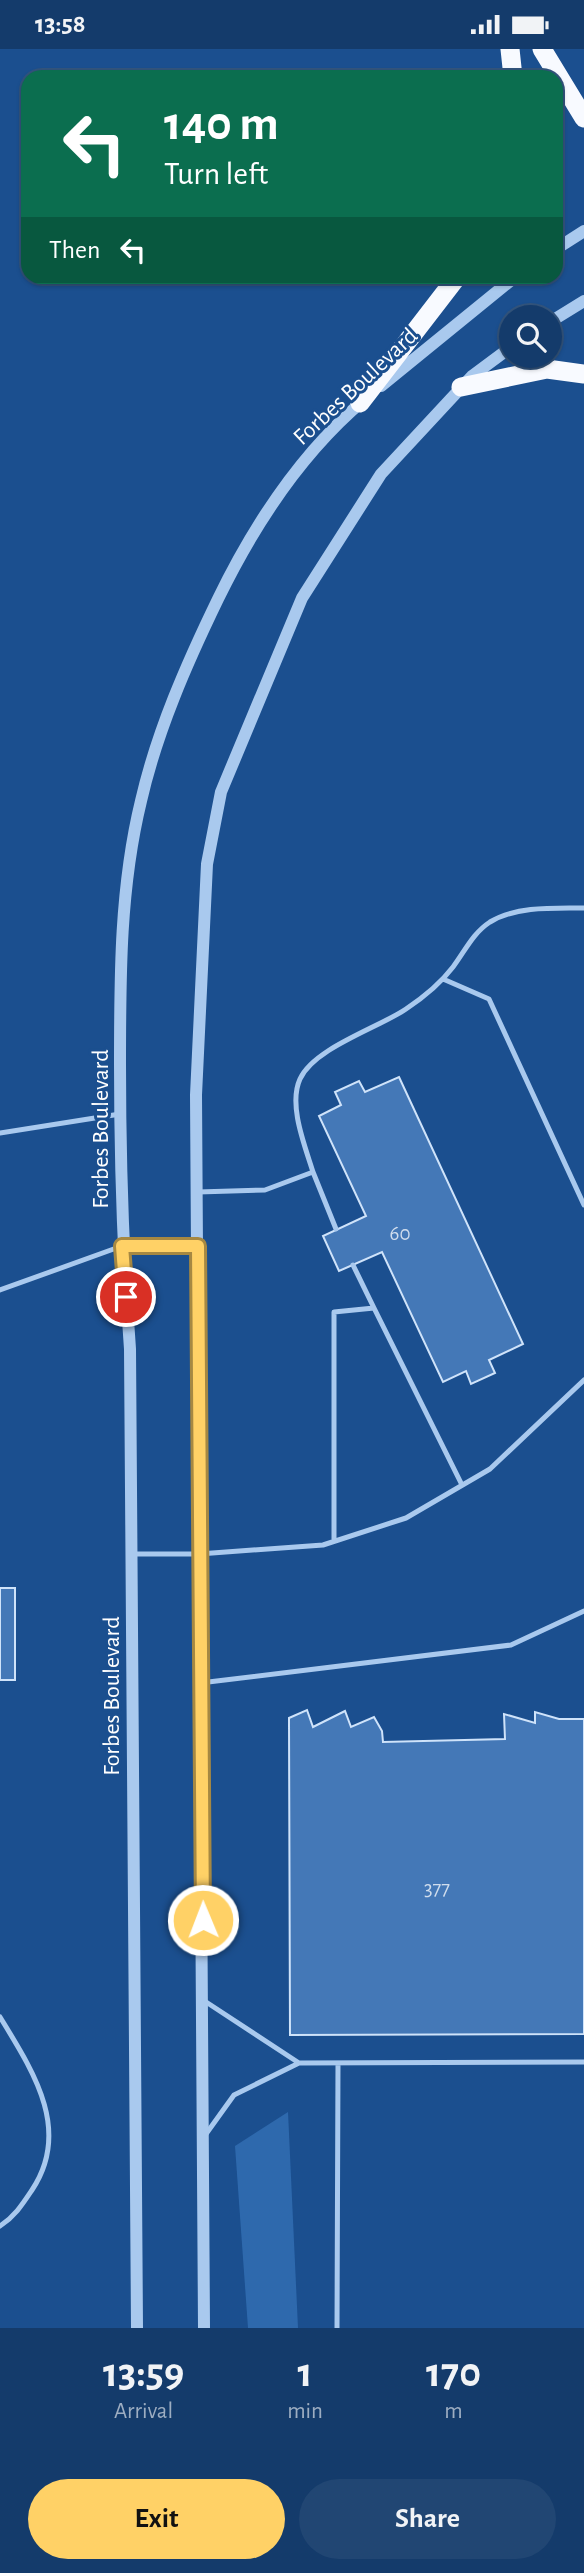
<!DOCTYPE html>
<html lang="en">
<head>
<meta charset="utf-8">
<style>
  :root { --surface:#143b6b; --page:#214673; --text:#f1f3f6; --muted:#9dadc1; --line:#33557e; --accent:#ffd166 }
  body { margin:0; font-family:"Alegreya Sans",sans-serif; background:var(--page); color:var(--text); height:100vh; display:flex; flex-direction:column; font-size:26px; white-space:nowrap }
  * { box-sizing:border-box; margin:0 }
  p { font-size:23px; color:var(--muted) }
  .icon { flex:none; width:38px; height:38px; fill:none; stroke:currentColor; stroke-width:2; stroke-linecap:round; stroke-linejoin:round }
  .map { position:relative; height:2279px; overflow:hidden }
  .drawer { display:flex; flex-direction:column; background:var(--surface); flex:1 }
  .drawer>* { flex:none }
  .banner { position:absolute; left:21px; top:21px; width:542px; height:214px; border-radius:21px; box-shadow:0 2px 5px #0004,0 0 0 2px var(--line); background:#0b6e4f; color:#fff; overflow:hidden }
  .fabs { position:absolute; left:499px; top:256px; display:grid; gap:14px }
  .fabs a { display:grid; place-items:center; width:63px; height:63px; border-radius:50%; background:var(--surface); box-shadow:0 2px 5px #0004,0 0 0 2px var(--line); font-size:35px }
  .pin { position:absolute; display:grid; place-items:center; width:60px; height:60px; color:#fff; margin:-30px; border:4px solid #fff; border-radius:50%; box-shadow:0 2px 7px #0007 }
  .me { position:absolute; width:77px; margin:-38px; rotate:359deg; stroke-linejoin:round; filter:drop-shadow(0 0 5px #0008) }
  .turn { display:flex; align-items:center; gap:24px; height:147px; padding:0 28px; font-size:32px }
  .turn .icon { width:91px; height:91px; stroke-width:2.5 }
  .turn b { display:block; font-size:49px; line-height:60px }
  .then { display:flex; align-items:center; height:66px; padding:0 28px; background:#0003; gap:14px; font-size:26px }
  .eta { display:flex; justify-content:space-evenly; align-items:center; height:119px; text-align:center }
  .eta b { font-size:42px; font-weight:700; line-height:49px }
  .primary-button { display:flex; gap:14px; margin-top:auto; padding:14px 28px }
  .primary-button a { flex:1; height:80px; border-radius:42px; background:var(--accent); color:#111; font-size:28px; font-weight:700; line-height:80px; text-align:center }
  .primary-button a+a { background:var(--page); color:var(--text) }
  .status { display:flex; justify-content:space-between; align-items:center; height:49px; padding:0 35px; background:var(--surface); direction:ltr }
  .status svg { height:19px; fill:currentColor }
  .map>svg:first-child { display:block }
</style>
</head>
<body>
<div class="status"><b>13:58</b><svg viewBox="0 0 49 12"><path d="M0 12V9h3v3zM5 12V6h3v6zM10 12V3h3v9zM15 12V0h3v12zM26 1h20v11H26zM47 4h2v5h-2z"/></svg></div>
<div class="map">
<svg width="584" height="2279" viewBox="0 0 584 2279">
  <rect width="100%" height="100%" fill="#1b4f8f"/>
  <!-- green -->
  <path fill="#2e69ad" d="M288,2063L298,2279H248L235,2097Z"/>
  <!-- building -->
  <path fill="#4478b7" stroke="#cfe3fa" stroke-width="2" d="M399,1028L523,1295L489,1311L495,1324L471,1335L466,1322L443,1333L382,1203L339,1222L323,1187L366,1167L319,1067L341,1056L335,1043L359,1032L365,1043Z
    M0,1539H15V1631H0Z
    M307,1661L313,1678L345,1662L351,1678L374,1668L382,1682L383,1693L505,1690L504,1665L535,1674V1663L559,1670H584V1985L290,1986L289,1669Z"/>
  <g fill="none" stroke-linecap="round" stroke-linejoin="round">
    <!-- service -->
    <path stroke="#a9c9ee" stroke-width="5" d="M443,930L489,950L584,1156
      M0,1084L120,1065
      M313,1123L336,1180
      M198,1143L265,1141L313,1123C305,1097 288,1056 300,1030C314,999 378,979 406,960C424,948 440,935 453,918C465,902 473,884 490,873C516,857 554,859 584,859
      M353,1216L374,1259
      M0,1241L122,1197H195
      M334,1492V1263L374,1259L462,1436
      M131,1505H199L323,1496L406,1469L490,1420L584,1331
      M200,1634L511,1596L584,1562
      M203,1951L299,2014L234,2046L206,2085
      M0,1968C33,2022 72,2081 32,2141C22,2156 15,2167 0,2177
      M299,2014L584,2013
      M337,2279L338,2014"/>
    <!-- tertiary -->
    <path stroke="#a9c9ee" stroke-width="12" d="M556,200L584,182
      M550,273L584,252
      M381,337L515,228
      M137,2279L130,1300C123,1205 120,1110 120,1015C120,926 120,838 141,752C157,682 187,614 218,550C254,476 301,404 364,351
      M204,2279L196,1046L207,815L221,743L302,549L381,425L472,327L511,298"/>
    <!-- trunk -->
    <path stroke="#f8faff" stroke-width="19" d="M510,0L513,28
      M542,0L584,69
      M461,338L547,320L584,325
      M360,354L457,228"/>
  </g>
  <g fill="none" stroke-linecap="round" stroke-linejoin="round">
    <!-- route casing -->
    <g stroke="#a68842" stroke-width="18">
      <path id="route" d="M126,1248L122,1197H198L203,1871"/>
    </g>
    <!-- route -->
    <use href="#route" stroke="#ffd166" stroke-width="12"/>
  </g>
  <g text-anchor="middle" stroke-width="6" stroke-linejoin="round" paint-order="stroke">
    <!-- number labels -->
    <g font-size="21" fill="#d0dded">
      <text x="400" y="1191">60</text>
      <text x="437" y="1846">377</text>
    </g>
    <!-- street labels -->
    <g font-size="24" fill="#fff" stroke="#1b4f8f">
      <text transform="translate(355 337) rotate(-43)" y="8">Forbes Boulevard</text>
      <text transform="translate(100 1080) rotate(-90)" y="8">Forbes Boulevard</text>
      <text transform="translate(111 1647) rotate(-90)" y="8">Forbes Boulevard</text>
    </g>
  </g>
</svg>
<div class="fabs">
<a><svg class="icon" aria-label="search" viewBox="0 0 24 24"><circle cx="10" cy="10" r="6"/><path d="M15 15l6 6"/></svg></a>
</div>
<div class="pin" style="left:126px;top:1248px;background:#d93025"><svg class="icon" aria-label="arrive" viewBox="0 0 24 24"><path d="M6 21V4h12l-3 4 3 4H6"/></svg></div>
<svg class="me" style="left:203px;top:1871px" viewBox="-20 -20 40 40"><circle r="17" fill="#ffd166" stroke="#fff" stroke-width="3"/><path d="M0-11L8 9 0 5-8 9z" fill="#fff"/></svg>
<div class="banner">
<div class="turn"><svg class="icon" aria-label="left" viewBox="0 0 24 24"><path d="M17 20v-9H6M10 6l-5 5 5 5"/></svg><div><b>140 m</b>Turn left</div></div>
<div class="then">Then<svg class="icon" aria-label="left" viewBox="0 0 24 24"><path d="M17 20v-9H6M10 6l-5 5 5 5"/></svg></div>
</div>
</div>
<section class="drawer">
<div class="eta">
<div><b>13:59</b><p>Arrival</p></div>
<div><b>1</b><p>min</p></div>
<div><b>170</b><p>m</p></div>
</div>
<div class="primary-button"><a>Exit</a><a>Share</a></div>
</section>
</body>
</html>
